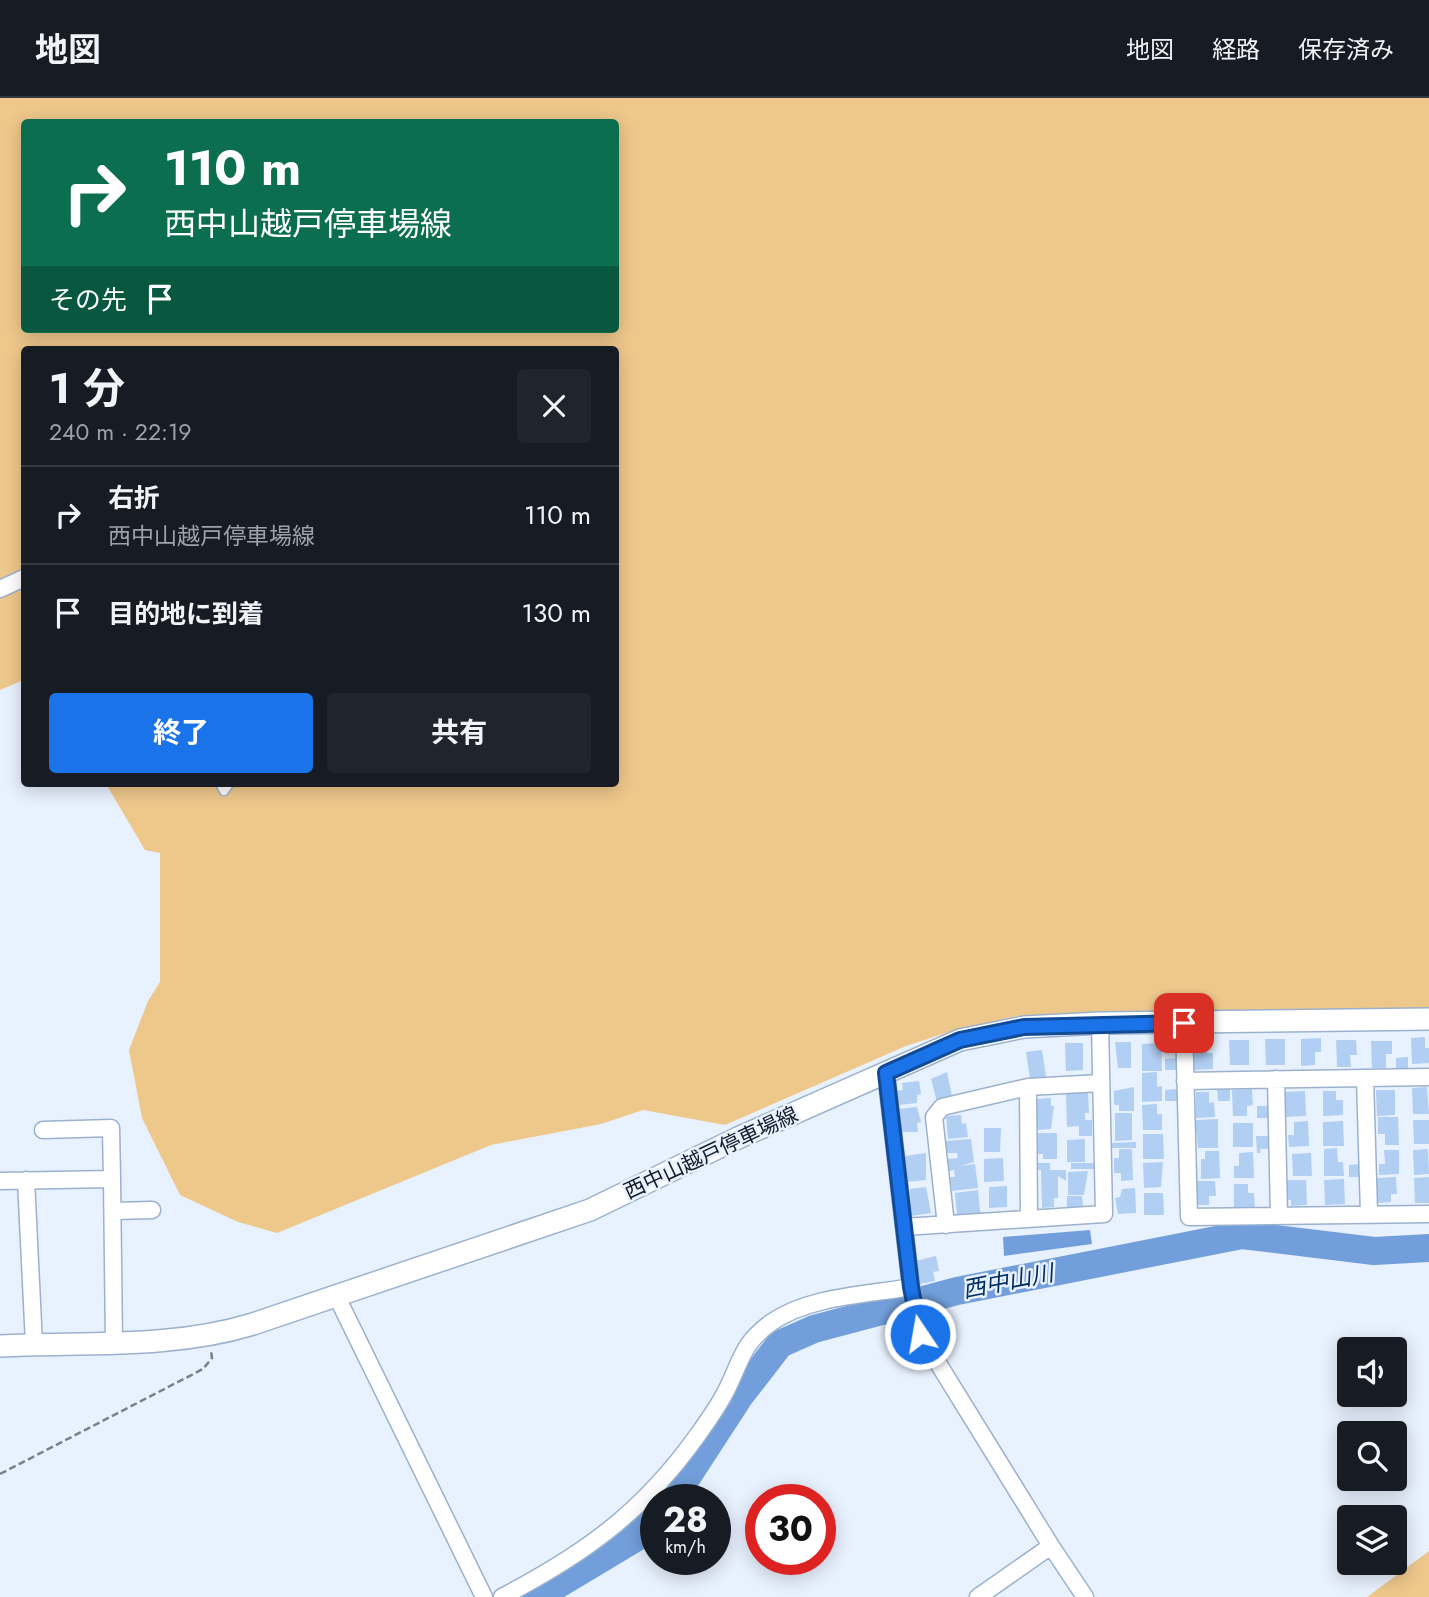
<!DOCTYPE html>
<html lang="ja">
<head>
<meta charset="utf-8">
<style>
  :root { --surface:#171b24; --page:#20242c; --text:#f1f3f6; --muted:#9ea1a6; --line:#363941; --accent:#1a73e8 }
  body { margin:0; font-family:Jost,"Noto Sans JP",sans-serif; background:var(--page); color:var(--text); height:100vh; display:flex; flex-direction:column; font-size:26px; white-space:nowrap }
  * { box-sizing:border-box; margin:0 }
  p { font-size:23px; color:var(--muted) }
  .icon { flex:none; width:38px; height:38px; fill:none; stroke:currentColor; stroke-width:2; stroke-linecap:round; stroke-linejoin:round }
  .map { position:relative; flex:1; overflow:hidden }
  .side { position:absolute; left:21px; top:248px; width:598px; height:441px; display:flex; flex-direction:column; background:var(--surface); border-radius:7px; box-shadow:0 4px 18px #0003 }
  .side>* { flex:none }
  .top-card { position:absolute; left:21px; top:21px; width:598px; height:214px; border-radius:7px; box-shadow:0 4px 18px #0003; background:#0b6e4f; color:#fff; overflow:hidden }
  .tools { position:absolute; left:1337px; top:1239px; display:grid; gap:14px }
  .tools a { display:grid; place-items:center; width:70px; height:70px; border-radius:7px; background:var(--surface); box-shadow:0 4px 18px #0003; font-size:35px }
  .speed { position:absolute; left:640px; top:1386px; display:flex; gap:14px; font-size:35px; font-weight:700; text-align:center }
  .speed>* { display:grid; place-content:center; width:91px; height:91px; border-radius:50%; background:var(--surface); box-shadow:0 4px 18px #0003; line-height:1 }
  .speed small { font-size:18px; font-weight:400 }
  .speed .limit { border:10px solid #d22; background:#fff; color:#111 }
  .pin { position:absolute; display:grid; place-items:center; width:60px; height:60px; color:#fff; margin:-30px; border-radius:14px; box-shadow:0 4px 10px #0006 }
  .me { position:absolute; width:77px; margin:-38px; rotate:348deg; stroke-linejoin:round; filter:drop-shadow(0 0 5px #0008) }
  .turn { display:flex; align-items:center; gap:24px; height:147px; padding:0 28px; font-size:32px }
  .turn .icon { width:91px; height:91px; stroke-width:2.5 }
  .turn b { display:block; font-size:49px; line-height:60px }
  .then { display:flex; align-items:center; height:66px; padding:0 28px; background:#0003; gap:14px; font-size:26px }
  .round { display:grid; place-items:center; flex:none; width:74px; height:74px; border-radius:7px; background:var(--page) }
  .overview { display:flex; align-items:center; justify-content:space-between; height:119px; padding:0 28px }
  h1 { font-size:42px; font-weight:700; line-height:52px }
  .primary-button { display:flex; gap:14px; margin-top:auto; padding:14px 28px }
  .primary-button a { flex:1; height:80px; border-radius:7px; background:var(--accent); color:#fff; font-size:28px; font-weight:700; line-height:80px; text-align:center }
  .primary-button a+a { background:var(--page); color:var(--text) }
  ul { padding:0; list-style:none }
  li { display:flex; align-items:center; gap:21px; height:98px; padding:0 28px; border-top:2px solid var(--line) }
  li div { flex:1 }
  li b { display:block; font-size:26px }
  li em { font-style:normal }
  header { display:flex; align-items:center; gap:42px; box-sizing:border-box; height:98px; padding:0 35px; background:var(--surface); border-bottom:2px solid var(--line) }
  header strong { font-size:33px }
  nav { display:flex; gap:38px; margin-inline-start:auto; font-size:24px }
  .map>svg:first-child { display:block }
</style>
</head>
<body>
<header>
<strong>地図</strong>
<nav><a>地図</a><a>経路</a><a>保存済み</a></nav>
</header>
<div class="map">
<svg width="1429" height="1499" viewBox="0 0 1429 1499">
  <rect width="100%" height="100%" fill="#e8f1fe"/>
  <!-- green -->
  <path fill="#eec78b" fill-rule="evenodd" d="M0,0H1429V911L1017,918L958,931L906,948L725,1027L643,1012L601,1026L491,1047L277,1135L238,1124L180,1097L142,1020L129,952L148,903L160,884V755L145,752L106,686H616V252H24V582L0,592ZM24,24H616V231H24Z
    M1429,1453V1499H1367Z"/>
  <!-- water -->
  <path fill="#729fdb" d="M1090,1132L1092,1146L1004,1158L1003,1139Z"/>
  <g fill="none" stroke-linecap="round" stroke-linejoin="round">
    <!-- river -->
    <path stroke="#729fdb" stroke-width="28" d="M672,1402L739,1299L780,1246L814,1231L957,1193L1242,1137L1374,1153L1429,1150
      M537,1499L637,1439L656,1419"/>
  </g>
  <!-- building -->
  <path fill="#b1cef3" d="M1425,939V950H1429V965L1412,966L1411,940Z
    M1321,940V954H1315V967L1301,968V941Z
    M1265,941H1285V967H1266Z
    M1229,942H1249V967H1230Z
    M1336,942H1356L1357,957H1350L1351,969H1337Z
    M1371,943H1392V956H1386V970H1372Z
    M1115,944H1131V970H1118Z
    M1065,945H1083V972L1066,973Z
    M1161,945L1162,973H1142V946Z
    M1207,945V955H1213V971L1194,972V946Z
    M1042,952L1046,979L1030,981L1026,954Z
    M1408,959V971H1396V960Z
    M1177,960L1178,972H1165V961Z
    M947,974L952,998L937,1004L931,981Z
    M1157,974V989L1162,988V1003L1142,1004V975Z
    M919,983L921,996L917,997V1005L899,1007L897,993L903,992L902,985Z
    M1134,989V1013H1119V1007H1114V993Z
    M1427,989L1429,1016H1413L1412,990Z
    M1217,990H1230V1003H1218Z
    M1178,991V1003H1165V992Z
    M1252,991L1253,1007L1247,1008V1018H1233L1232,992Z
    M1376,992H1395V1017L1377,1018Z
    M1305,993L1306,1018L1285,1019V994Z
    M1323,993H1336V1002H1343V1017L1323,1018Z
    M1066,994H1088L1089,1015H1085V1022H1092V1038H1079V1028L1067,1029Z
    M1196,994H1209V1005L1214,1004L1215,1019L1196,1020Z
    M1051,1000V1008H1054L1051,1031L1037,1032V1001Z
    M1157,1006V1016H1162V1032H1143L1142,1007Z
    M1257,1008H1268L1269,1020H1257Z
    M917,1009L921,1024L917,1025L918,1034H901L898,1011Z
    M1115,1015H1132V1042L1115,1043Z
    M961,1017L962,1026L966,1025L968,1039L948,1041L946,1018Z
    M1378,1019H1398L1399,1047H1385V1036H1378Z
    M1218,1021V1050H1198L1195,1022Z
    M1413,1022H1429V1046H1414Z
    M1308,1023L1309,1048L1289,1049L1288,1037H1294V1024Z
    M1343,1023L1344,1048H1323V1024Z
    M1233,1025H1253V1049H1233Z
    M984,1030H1001L1000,1054H984Z
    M1037,1035H1057V1061H1043V1056H1037Z
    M1143,1036H1163L1164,1061H1143Z
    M1256,1038H1268L1269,1051H1260L1261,1055H1257Z
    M971,1041L974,1064L961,1068L975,1066L978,1090L952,1093L950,1079H955L954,1072L949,1073L947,1061L958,1060L957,1055H946L945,1043Z
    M1085,1041V1064H1067V1042Z
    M1136,1044V1050H1110V1045Z
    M1337,1050L1338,1064H1343L1344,1078H1324V1051Z
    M1119,1051H1132L1133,1082L1121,1083V1075H1114V1060H1119Z
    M1428,1051L1429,1076L1414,1077L1413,1052Z
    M1384,1052H1399V1076L1379,1077V1066H1385Z
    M1205,1053H1219L1220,1080L1201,1081V1061H1205Z
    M1253,1054L1254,1080H1234V1068H1239V1055Z
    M926,1055V1082L906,1084L905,1058Z
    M1311,1055L1312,1078H1293L1292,1056Z
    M1003,1060L1004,1083L984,1084V1061Z
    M1163,1064L1161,1089L1144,1090L1143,1065Z
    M1037,1065H1050V1072H1066V1083L1058,1078V1100H1054V1109L1042,1110L1041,1072H1037Z
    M1071,1065H1094V1071H1071Z
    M1360,1066V1079H1349V1067Z
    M1088,1073L1084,1097H1068V1074Z
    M1396,1079L1397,1096H1391V1104L1377,1105V1080Z
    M1429,1079V1105H1415L1414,1080Z
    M1344,1081L1345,1106L1325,1107L1324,1082Z
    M1285,1082H1306L1307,1107L1291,1108V1102H1286Z
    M1196,1083H1215L1216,1098H1209V1107H1196Z
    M1234,1086H1248V1095H1254L1255,1111H1234Z
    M1007,1088V1109L989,1110V1089Z
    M926,1089L931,1115L911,1118L910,1091Z
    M1135,1090L1136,1115L1118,1116L1115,1100L1120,1099L1122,1091Z
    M978,1092L980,1113L984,1116H957L955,1095Z
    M1144,1095H1163L1164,1117H1144Z
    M1067,1098H1082L1083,1109H1067Z
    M936,1158L939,1173L933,1174L935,1183L920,1186L915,1163Z"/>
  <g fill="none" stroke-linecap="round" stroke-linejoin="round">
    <!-- lane casing -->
    <g stroke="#9bb1ce" stroke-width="11">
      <path id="lane" d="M220,686L224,693L229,686"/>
    </g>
    <!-- street casing -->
    <g stroke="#9bb1ce" stroke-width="19">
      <path id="street" d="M0,491L24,480
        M1184,925L1189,1119L1429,1116
        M886,975L911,1189L920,1236L1051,1448L1085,1499
        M1365,980L1369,1116
        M1276,981L1279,1118
        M1185,983L1429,979
        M1028,989L1029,1121
        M43,1032L111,1030L112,1081
        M26,1082L34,1246
        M0,1083L112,1081L114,1245
        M114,1113L152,1112
        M946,1127L934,1019L942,1009L1028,989L1101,985
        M904,1129L1104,1116L1100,925
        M337,1199L484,1499
        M502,1499C584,1456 642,1415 697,1338C707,1324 718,1309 726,1293C742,1262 741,1246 772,1224C810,1198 866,1197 911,1189
        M978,1499L1051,1448"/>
    </g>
    <!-- secondary casing -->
    <g stroke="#9bb1ce" stroke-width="24">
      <path id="secondary" d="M0,1248C85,1244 171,1251 253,1226L590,1112L740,1039L960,942L1024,929L1100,925L1429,921"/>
    </g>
    <!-- path -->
    <path stroke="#78818d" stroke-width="2.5" stroke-dasharray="7 3.5" stroke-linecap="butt" d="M0,1376L203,1271L212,1260L211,1253"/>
    <!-- lane -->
    <use href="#lane" stroke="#fff" stroke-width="8"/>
    <!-- street -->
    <use href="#street" stroke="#fff" stroke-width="16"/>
    <!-- secondary -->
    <use href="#secondary" stroke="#fff" stroke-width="21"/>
  </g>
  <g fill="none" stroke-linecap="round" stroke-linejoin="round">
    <!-- route casing -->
    <g stroke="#114b97" stroke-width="18">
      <path id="route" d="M920,1236L911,1189L886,975L960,942L1024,929L1184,925"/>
    </g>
    <!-- route -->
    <use href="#route" stroke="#1a73e8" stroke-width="12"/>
  </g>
  <g text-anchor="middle" stroke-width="5" stroke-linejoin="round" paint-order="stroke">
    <!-- street labels -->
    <g font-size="21" fill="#131b26" stroke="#e8f1fe">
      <text transform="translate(711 1055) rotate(-25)" y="7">西中山越戸停車場線</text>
    </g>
    <!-- water labels -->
    <g font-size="23" font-style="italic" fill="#002f64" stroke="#e8f1fe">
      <text transform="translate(1008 1183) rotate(-11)" y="8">西中山川</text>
    </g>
  </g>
</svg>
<div class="tools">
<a><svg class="icon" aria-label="sound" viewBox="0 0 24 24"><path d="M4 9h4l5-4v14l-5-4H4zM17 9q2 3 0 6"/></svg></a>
<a><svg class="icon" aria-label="search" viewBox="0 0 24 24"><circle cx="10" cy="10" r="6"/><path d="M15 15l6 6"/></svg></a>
<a><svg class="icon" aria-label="layers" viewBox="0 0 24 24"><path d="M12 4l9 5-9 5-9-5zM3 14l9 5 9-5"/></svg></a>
</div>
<div class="speed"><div>28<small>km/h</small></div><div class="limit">30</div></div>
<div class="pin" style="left:1184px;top:925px;background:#d93025"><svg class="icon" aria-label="arrive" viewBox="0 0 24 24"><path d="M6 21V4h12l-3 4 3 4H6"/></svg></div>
<svg class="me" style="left:920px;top:1236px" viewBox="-20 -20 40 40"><circle r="17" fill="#1a73e8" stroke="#fff" stroke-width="3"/><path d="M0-11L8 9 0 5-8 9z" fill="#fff"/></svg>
<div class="top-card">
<div class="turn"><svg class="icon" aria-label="right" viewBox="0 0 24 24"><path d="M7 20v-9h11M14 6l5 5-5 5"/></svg><div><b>110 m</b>西中山越戸停車場線</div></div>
<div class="then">その先<svg class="icon" aria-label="arrive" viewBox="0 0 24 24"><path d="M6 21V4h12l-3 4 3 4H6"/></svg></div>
</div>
<section class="side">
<div class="overview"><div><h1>1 分</h1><p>240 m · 22:19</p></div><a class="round"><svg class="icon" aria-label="close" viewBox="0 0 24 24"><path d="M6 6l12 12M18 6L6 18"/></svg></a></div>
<ul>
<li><svg class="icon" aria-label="right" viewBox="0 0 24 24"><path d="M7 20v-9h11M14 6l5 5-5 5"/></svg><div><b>右折</b><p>西中山越戸停車場線</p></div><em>110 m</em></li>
<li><svg class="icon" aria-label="arrive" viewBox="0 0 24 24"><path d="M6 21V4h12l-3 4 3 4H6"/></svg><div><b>目的地に到着</b></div><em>130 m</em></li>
</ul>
<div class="primary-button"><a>終了</a><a>共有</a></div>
</section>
</div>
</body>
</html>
